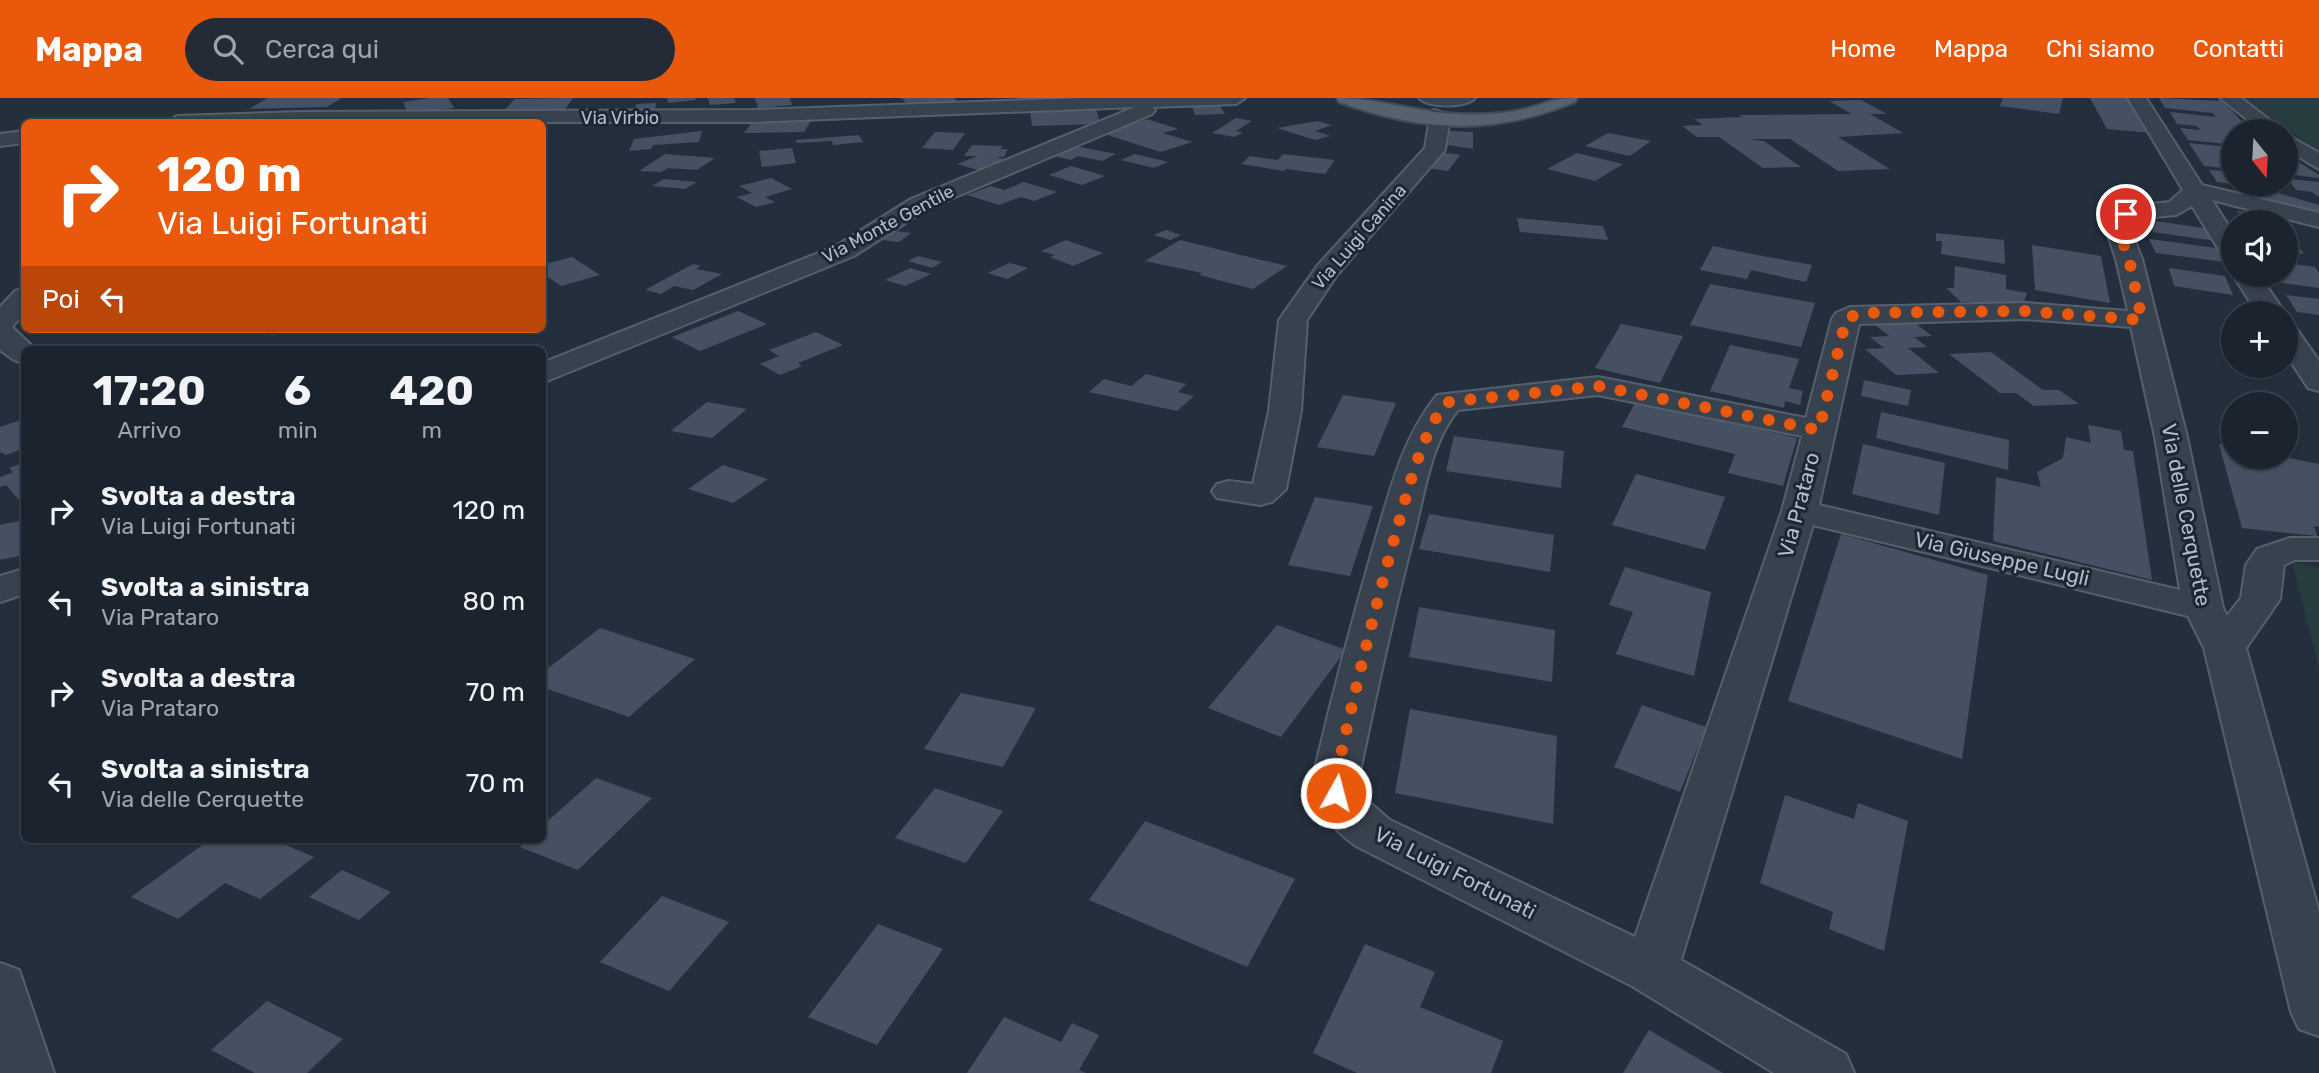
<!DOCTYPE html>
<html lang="it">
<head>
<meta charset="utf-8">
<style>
  :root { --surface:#1b232e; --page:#242b36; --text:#f1f3f6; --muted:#a0a4aa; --line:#39404a; --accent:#ea580c }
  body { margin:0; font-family:Rubik,sans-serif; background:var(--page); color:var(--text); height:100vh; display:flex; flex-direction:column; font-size:26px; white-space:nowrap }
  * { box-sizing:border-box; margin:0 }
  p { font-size:23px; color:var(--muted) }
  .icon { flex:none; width:38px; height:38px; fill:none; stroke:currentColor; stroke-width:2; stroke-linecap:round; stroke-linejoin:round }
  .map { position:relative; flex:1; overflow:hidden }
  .sheet { position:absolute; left:21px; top:248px; width:525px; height:497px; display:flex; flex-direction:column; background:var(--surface); border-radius:10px; box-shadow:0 2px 5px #0004,0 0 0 2px var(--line) }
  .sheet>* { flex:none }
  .hud { position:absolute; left:21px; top:21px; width:525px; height:214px; border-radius:10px; box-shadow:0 2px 5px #0004,0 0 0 2px var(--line); background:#ea580c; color:#fff; overflow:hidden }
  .needle { width:46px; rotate:162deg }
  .controls { position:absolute; left:2221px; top:21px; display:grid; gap:14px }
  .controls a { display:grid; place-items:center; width:77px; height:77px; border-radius:50%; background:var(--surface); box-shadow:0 2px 5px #0004,0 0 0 2px var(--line); font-size:35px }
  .pin { position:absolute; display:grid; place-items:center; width:60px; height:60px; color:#fff; margin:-30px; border:4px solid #fff; border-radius:50%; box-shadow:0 2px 7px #0007 }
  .me { position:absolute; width:77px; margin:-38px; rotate:7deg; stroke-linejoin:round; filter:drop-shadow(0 0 5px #0008) }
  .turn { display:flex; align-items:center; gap:24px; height:147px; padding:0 21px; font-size:32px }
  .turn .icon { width:91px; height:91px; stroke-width:2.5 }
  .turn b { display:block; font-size:49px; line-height:60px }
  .then { display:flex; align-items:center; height:66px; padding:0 21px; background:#0003; gap:14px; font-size:26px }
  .eta { display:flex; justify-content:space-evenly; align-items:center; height:119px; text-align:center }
  .eta b { font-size:42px; font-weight:700; line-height:49px }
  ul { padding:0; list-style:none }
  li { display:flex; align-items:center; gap:21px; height:91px; padding:0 21px }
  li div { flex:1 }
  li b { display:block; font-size:26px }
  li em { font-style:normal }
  header { display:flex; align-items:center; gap:42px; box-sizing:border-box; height:98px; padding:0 35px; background:var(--accent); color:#fff }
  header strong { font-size:33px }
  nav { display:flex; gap:38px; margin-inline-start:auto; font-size:24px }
  .search { width:490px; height:63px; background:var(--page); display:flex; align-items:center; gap:18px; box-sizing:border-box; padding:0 24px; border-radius:38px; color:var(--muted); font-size:26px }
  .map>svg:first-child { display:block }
</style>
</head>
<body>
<header>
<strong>Mappa</strong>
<div class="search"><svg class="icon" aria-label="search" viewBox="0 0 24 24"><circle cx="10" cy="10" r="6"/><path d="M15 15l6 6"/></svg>Cerca qui</div>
<nav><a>Home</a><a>Mappa</a><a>Chi siamo</a><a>Contatti</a></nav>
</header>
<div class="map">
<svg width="2319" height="975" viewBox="0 0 2319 975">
  <rect width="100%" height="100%" fill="#242f3e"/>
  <!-- green -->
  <path fill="#263c3f" d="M2244,0H2319V54Z
    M2292,464L2319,470V571Z"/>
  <!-- building -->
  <path fill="#455162" d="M268,0H342L327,9L249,11Z
    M430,0H448L454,10L408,16L403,4Z
    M573,0L563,14L501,16L515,1Z
    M667,0H695L696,2L668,5Z
    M708,0H734L736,5L710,7Z
    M755,0H790L792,7L758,10Z
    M902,0H954L958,4L910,10Z
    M2003,0H2063L2059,16L2000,8Z
    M2090,0H2130L2152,35L2107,31Z
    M2159,0L2221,3L2233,14L2251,33H2233V71L2204,68L2189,45L2229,49L2226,46L2188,42L2180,30L2200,32L2197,28L2177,26L2170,14L2216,19L2213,15L2165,10Z
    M1861,2L1887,16H1870L1903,35L1838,39L1890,71L1838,73L1790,41H1747L1764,43L1801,69L1763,70L1719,39H1697L1682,28L1703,27L1694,21L1743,19L1739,17L1852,16L1829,3Z
    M656,5L655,15L635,17L636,6Z
    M1192,8H1220L1225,16L1195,17Z
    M1096,10L1100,26L1032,28L1030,12Z
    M1236,20L1252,23L1236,33L1243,34L1235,39L1212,35Z
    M812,21L804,34L744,35L754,22Z
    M1147,21L1178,31L1163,35L1192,44L1161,54L1101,35Z
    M1317,23L1332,27L1315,33L1330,38L1315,42L1277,30Z
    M702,33L699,44L653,47L651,51L629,53L634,41Z
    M1449,33L1473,34V51L1448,47Z
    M935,34L965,35L953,52L922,50Z
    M1608,35L1651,43L1630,58L1585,48Z
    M859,37L863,44L833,47L832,43L797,45L796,42Z
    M972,47L1003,48L1000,51H1008L1004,59H995L1005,61L978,72L957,66L978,58H964Z
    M1075,48L1116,56L1102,63L1078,58L1071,62L1054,58Z
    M792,50L796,65L762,69L759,53Z
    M1440,54L1460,57L1448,73L1427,70Z
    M1577,55L1623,66L1595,83L1547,71Z
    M665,56L715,60L697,72L668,70L661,74L639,73Z
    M1135,56L1168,64L1154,70L1121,62Z
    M1283,56L1335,62L1325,76L1286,71L1284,73L1242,66L1249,58L1278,62Z
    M2286,56L2319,77V80L2286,76Z
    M1071,68L1105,78L1082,87L1049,77Z
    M2209,72L2233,74V86L2217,84Z
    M771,80L792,91L765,99L775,104L756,109L737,99L752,95L739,88Z
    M664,81L697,84L685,91L652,88Z
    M2288,81L2319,84V99L2312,94L2296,92Z
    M1024,84L1057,94L1034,103L1021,99L999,107L967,97L991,88L1004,92Z
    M2262,90L2319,107V118L2242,96Z
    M2237,113L2277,116L2285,124L2246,121Z
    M1517,120L1603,128L1608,142L1520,134Z
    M2148,122L2210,131L2216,143L2153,134Z
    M1166,132L1181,137L1170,142L1154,137Z
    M895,133L911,135L899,144L883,142Z
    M1936,135L2004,142L2005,166L1941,156L1942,143H1936Z
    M2286,136L2291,137L2304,156L2286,153Z
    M2149,141L2216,150L2225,164L2156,155Z
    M1066,142L1103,155L1073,168L1050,159L1055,157L1041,153Z
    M1180,142L1233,155L1287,168L1253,191L1199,177L1202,175L1145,163Z
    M2032,147L2101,158L2110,205L2035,192Z
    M1713,148L1757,157L1812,167L1806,184L1751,172L1747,181L1700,172Z
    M918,158L942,164L932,170L908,163Z
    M572,159L600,177L561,188L542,175V167Z
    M1009,165L1028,170L1007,181L988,175Z
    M2286,165L2315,169L2319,175V190L2274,184L2270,177H2286Z
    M693,166L701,168L696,171L722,176L693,192L674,188L661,196L645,192Z
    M1955,168L2006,177V191L2027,195L2024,204H1961L1946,190H1954Z
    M910,170L931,176L905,188L885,182Z
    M2169,170L2225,178L2233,197L2174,188Z
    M1710,186L1815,205L1801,249L1690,227Z
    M2286,197L2319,201V217L2297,214Z
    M738,213L767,226L700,253L672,239Z
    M1915,225L1932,238L1914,239L1927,249L1908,250L1939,275L1896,277L1865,251L1884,250L1870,239L1889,238L1875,227Z
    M1621,226L1683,238L1660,285L1595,270Z
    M257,231H292L272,238Z
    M816,234L843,247L798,265L802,268L780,277L760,266L779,258L769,252Z
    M1730,247L1799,261L1789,290L1803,293L1800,307L1785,303L1784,310L1710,293Z
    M1991,254L2043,292H2059L2079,306L2034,308L2016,295H2000L1949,256Z
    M1146,276L1186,286L1178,294L1194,298L1177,313L1089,294L1104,281L1131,288Z
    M1864,282L1911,292L1908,308L1861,298Z
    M1343,297L1396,305L1374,358L1317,349Z
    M1636,303L1797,340L1783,388L1728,375L1735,356L1622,329Z
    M707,304L747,311L712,340L671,333Z
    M1881,314L2009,342L2008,372L1876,340Z
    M24,321V350L6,357L0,354V329Z
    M2088,327L2121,333L2124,352L2133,353L2152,482L1993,443L1996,379L2041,389L2037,374L2063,360L2066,339L2091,345Z
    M1454,338L1564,353L1561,390L1446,373Z
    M1863,346L1945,365L1939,417L1852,396Z
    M2219,346L2233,348V359H2283L2319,366V429L2314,428L2317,438L2242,430Z
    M24,365V400L19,402L6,387L0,389V379L13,374L9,370Z
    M723,367L768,381L733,405L688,391Z
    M1636,376L1725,399L1705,452L1612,427Z
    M1315,399L1373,408L1350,478L1288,467Z
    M1429,416L1554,437L1550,474L1419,451Z
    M24,422V457L0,462V427Z
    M1841,436L1988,477L1962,661L1788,603Z
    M1625,469L1711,494L1694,578L1616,556L1633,514L1609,507Z
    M1419,509L1555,532L1552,584L1409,559Z
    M1277,527L1346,552L1281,639L1208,610Z
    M600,530L695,561L629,619L542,589V575Z
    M961,595L1036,610L1003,669L924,651Z
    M1642,607L1706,629L1680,694L1614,669Z
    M1410,611L1557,638L1553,726L1395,695Z
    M596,680L652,700L578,772L520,749L528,742H542V728Z
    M935,690L1003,713L966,765L895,740Z
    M1785,697L1854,721L1858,705L1908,723L1884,853L1829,831L1833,814L1760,785Z
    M1145,723L1295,781L1247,869L1089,802Z
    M209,742H274L314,759L260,801L225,785L178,821L131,799Z
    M342,772L391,794L359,822L309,799Z
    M662,798L729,824L669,893L600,864Z
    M878,826L943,851L877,947L808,919Z
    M1365,846L1435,874L1420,909L1503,943L1491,975H1357L1313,955Z
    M267,903L343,941L307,975H255L211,952Z
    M1004,919L1061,944L1072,925L1099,937L1079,972L1086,975H967Z
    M1649,932L1723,975H1623Z"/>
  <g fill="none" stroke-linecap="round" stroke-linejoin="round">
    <!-- minor casing -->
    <g stroke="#565f6c" stroke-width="4">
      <path id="minor" d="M1084,0H1245L1236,6L1152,9L1155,12L1152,16L927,111L854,158L542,285V265L836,148L911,101L1135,9L752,24H167L177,18L300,14L752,12Z
        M1419,0H1475C1466,10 1428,10 1419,0Z
        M2128,0H2146L2202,87L2319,115V129L2212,102L2233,135V162L2224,160L2192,108L2176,117L2133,121L2128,126L2142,161L2187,339L2223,510L2227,518L2241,500L2246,467L2257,451L2290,440H2319V462H2295L2284,467L2280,501L2246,550L2319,814V938L2299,931L2291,914L2204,550L2188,518L1813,427L1681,862L1846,956L1854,975H1774L1632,888L1356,748C1332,731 1314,709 1313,679C1331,602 1351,526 1373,450C1389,397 1401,341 1437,297L1598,279L1806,320L1832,221L1836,215L1850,209L2025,205L2128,213L2116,161L2104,125L2118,110L2169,104L2183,92ZM2025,221L2131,229L2155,339L2180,492L1819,407L1859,226ZM1598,297L1802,338L1782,413L1635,839L1390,722L1363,699L1359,679C1376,596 1394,514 1415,433C1425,393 1431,345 1458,312Z
        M2220,0H2241L2284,33H2262Z
        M1434,12L1441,14L1449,25L1445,52L1337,177L1307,222L1301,313L1286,391L1272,404L1260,407L1217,400L1212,393L1217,386L1229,383L1253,386L1269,313L1279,222L1318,167L1425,50L1429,25L1424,18Z
        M24,33V45L0,48V36Z
        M2286,36L2319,55V71L2286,51Z
        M2233,177H2259L2285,215H2257Z
        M24,191V215L12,229L36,252H24V265L14,262L0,252V209L15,193Z
        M2286,228L2296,230L2319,263V293L2308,290L2286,256Z
        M24,471V496L0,504V478Z
        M0,865L19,872L54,975H0Z"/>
    </g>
    <!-- major casing -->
    <g stroke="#414a57" stroke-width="4">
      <path id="major" d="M1337,0C1378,0 1418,15 1460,16C1481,17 1504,16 1525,11C1547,5 1553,0 1577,0L1575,4C1492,38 1423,34 1339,4Z"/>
    </g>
    <!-- minor -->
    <use href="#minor" fill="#38414e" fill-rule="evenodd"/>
    <!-- major -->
    <use href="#major" fill="#56606e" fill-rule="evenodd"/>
  </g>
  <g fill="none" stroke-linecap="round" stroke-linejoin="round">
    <!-- route -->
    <path stroke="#ea580c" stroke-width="12" stroke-dasharray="0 21.6" d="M1336,695V679C1354,596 1374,513 1397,431C1407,396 1423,329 1448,304L1598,288L1819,332L1846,221L1860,215L2025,213L2142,222L2129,161L2116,125L2126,116"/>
  </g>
  <g text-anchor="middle" stroke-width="6" stroke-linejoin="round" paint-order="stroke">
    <!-- far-street labels -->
    <g font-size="18" fill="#b4bcc9" stroke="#1d2633">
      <text x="620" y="26">Via Virbio</text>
      <text transform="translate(888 126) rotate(-28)" y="6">Via Monte Gentile</text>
      <text transform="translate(1359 139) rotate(-49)" y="6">Via Luigi Canina</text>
    </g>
    <!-- street labels -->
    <g font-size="21" fill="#b4bcc9" stroke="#1d2633">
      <text transform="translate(1799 407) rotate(-75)" y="7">Via Prataro</text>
      <text transform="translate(2186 417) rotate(79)" y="7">Via delle Cerquette</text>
      <text transform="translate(2002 461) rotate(13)" y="7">Via Giuseppe Lugli</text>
      <text transform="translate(1455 775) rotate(27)" y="7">Via Luigi Fortunati</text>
    </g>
  </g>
</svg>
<div class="controls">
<a><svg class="needle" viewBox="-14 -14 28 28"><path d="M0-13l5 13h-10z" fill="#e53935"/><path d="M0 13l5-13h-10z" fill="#a0a4aa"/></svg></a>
<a><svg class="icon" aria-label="sound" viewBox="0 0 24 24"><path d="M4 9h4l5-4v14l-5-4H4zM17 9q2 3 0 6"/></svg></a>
<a>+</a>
<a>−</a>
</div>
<div class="pin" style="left:2126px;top:116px;background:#d93025"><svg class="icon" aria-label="arrive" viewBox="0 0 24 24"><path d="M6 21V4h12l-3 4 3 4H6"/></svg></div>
<svg class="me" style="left:1336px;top:695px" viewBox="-20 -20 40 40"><circle r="17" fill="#ea580c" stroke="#fff" stroke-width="3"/><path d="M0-11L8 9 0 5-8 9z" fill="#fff"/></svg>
<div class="hud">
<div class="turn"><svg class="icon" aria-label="right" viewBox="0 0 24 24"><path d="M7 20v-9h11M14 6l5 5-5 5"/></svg><div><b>120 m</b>Via Luigi Fortunati</div></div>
<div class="then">Poi<svg class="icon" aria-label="left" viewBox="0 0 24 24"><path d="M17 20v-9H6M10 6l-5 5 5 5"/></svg></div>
</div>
<section class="sheet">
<div class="eta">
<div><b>17:20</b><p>Arrivo</p></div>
<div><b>6</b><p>min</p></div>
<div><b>420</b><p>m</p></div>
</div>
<ul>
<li><svg class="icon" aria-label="right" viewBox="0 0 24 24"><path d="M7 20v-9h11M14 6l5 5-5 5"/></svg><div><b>Svolta a destra</b><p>Via Luigi Fortunati</p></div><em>120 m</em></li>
<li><svg class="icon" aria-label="left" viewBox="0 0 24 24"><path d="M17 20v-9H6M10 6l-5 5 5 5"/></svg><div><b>Svolta a sinistra</b><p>Via Prataro</p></div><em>80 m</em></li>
<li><svg class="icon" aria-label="right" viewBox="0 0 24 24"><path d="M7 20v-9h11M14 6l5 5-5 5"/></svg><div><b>Svolta a destra</b><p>Via Prataro</p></div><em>70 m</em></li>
<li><svg class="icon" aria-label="left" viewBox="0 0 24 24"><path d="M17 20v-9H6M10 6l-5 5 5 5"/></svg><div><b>Svolta a sinistra</b><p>Via delle Cerquette</p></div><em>70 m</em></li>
</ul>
</section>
</div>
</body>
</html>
